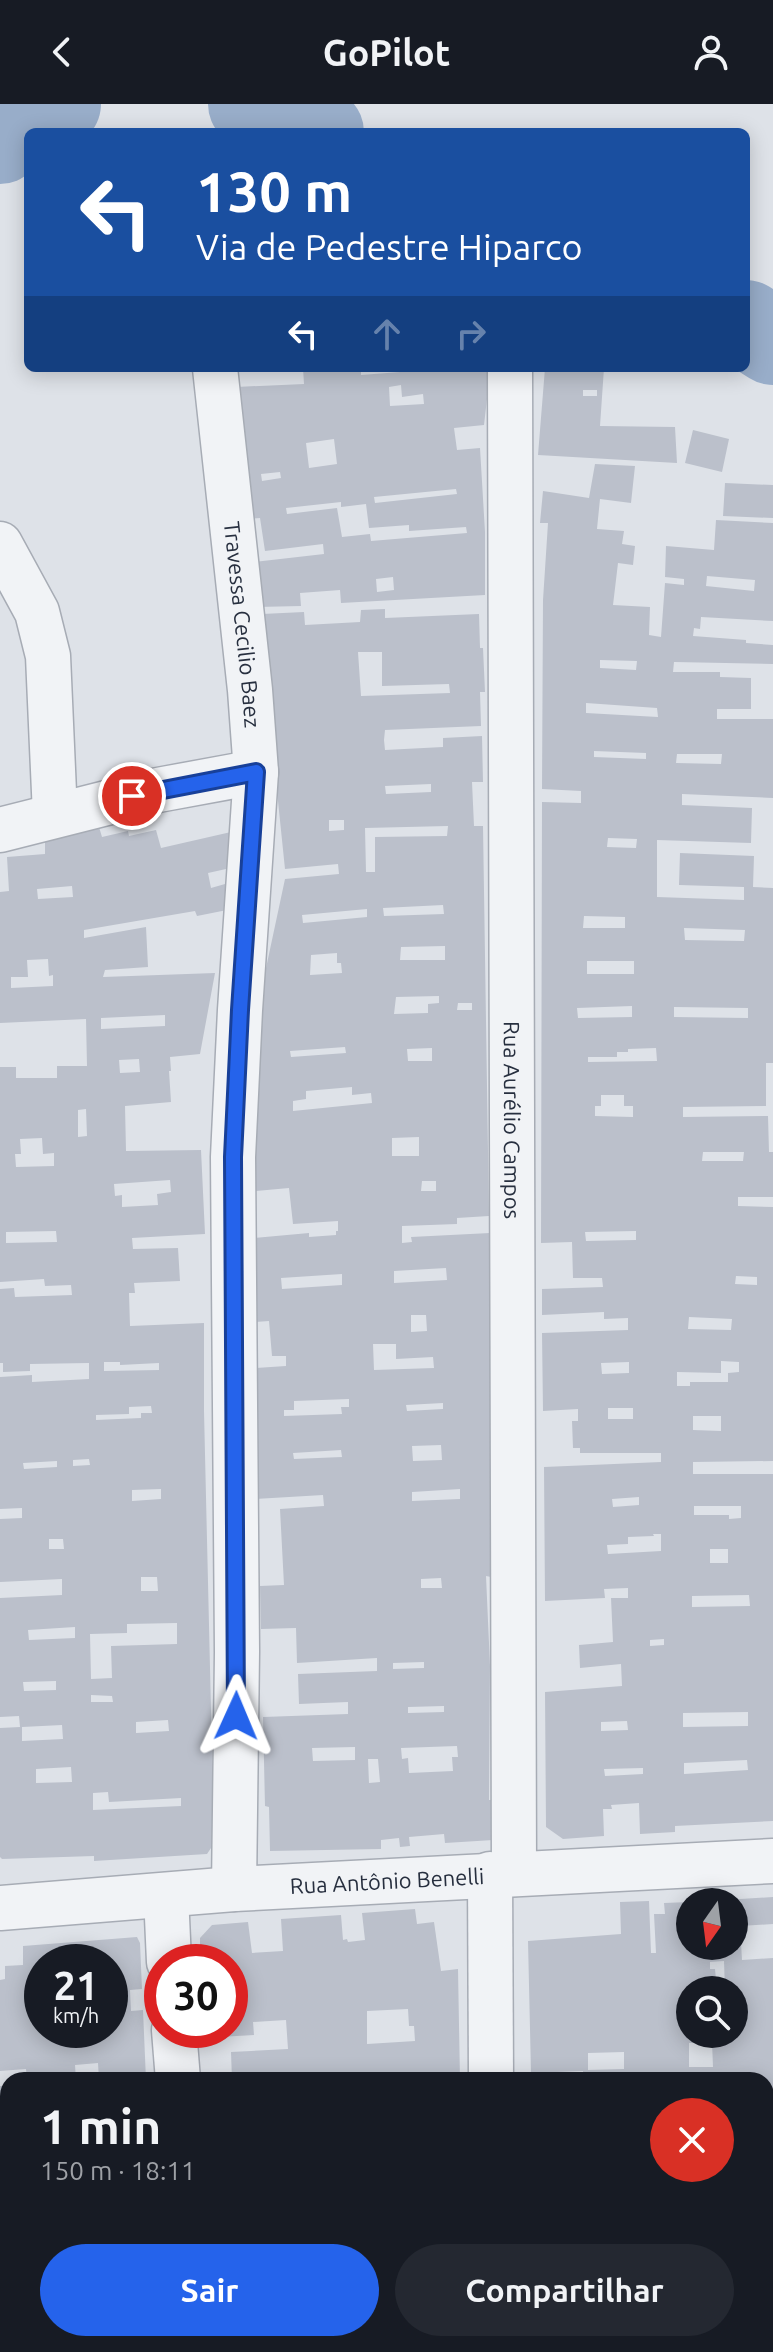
<!DOCTYPE html>
<html lang="pt">
<head>
<meta charset="utf-8">
<style>
  :root { --surface:#171b24; --page:#242831; --text:#f1f3f6; --muted:#9ea1a6; --accent:#2563eb }
  body { margin:0; font-family:Ubuntu,sans-serif; background:var(--page); color:var(--text); height:100vh; display:flex; flex-direction:column; font-size:30px; white-space:nowrap }
  * { box-sizing:border-box; margin:0 }
  p { font-size:26px; color:var(--muted) }
  .icon { flex:none; width:44px; height:44px; fill:none; stroke:currentColor; stroke-width:2; stroke-linecap:round; stroke-linejoin:round }
  .map { position:relative; flex:1; overflow:hidden }
  .drawer { position:absolute; left:0px; top:1968px; width:774px; height:280px; display:flex; flex-direction:column; background:var(--surface); border-radius:24px 24px 0 0; box-shadow:0 4px 20px #0003 }
  .drawer>* { flex:none }
  .hud { position:absolute; left:24px; top:24px; width:726px; height:244px; border-radius:12px; box-shadow:0 4px 20px #0003; background:#1a4fa0; color:#fff; overflow:hidden }
  .needle { width:52px; rotate:194deg }
  .tools { position:absolute; left:676px; top:1784px; display:grid; gap:16px }
  .tools a { display:grid; place-items:center; width:72px; height:72px; border-radius:50%; background:var(--surface); box-shadow:0 4px 20px #0003; font-size:40px }
  .speed { position:absolute; left:24px; top:1840px; display:flex; gap:16px; font-size:40px; font-weight:700; text-align:center }
  .speed>* { display:grid; place-content:center; width:104px; height:104px; border-radius:50%; background:var(--surface); box-shadow:0 4px 20px #0003; line-height:1 }
  .speed small { font-size:20px; font-weight:400 }
  .speed .limit { border:12px solid #d22; background:#fff; color:#111 }
  .pin { position:absolute; display:grid; place-items:center; width:68px; height:68px; color:#fff; margin:-34px; border:4px solid #fff; border-radius:50%; box-shadow:0 2px 8px #0007 }
  .me { position:absolute; width:88px; margin:-44px; rotate:1deg; stroke-linejoin:round; filter:drop-shadow(0 0 6px #0008) }
  .turn { display:flex; align-items:center; gap:28px; height:168px; padding:0 40px; font-size:36px }
  .turn .icon { width:104px; height:104px; stroke-width:2.5 }
  .turn b { display:block; font-size:56px; line-height:68px }
  .lanes { display:flex; align-items:center; height:76px; padding:0 40px; background:#0003; justify-content:center; gap:40px; direction:ltr }
  .lanes .off { opacity:.35 }
  .round { display:grid; place-items:center; flex:none; width:84px; height:84px; border-radius:42px; background:var(--page) }
  .head { display:flex; align-items:center; justify-content:space-between; height:136px; padding:0 40px }
  h1 { font-size:48px; font-weight:700; line-height:60px }
  .primary-button { display:flex; gap:16px; margin-top:auto; padding:16px 40px }
  .primary-button a { flex:1; height:92px; border-radius:48px; background:var(--accent); color:#fff; font-size:32px; font-weight:700; line-height:92px; text-align:center }
  .primary-button a+a { background:var(--page); color:var(--text) }
  header { display:flex; justify-content:space-between; align-items:center; height:104px; padding:0 40px; background:var(--surface); font-size:36px; font-weight:700 }
  .map>svg:first-child { display:block }
</style>
</head>
<body>
<header><svg class="icon" aria-label="back" viewBox="0 0 24 24"><path d="M15 5l-7 7 7 7"/></svg>GoPilot<svg class="icon" aria-label="person" viewBox="0 0 24 24"><circle cx="12" cy="8" r="4"/><path d="M4 21q1-7 8-7t8 7"/></svg></header>
<div class="map">
<svg width="773" height="2248" viewBox="0 0 773 2248">
  <rect width="100%" height="100%" fill="#dee2e8"/>
  <g fill="none" stroke-linecap="round" stroke-linejoin="round">
    <!-- river -->
    <path stroke="#98adc9" stroke-width="88" d="M252,0L320,28
      M0,36L29,7L57,0
      M746,220L773,237"/>
  </g>
  <!-- building -->
  <path fill="#bbc0cb" fill-rule="evenodd" d="M303,264H361V271L426,266V264H488L487,295L484,321L454,324L457,346L480,344L485,428V491L341,499L340,486L300,489L301,502L257,503L253,458L324,450L323,440L265,447L260,414L249,415L236,283L304,280ZM401,281L402,293L423,290L424,300L390,302L389,283ZM334,335L337,360L309,364L306,339ZM280,368L281,374L262,377L261,370ZM456,385L457,390L375,399L374,393ZM341,398V403L366,400L369,424L409,421V427L466,423L467,429L371,437L370,430L342,433L337,404L287,410L286,404ZM393,473L394,486L377,488L376,475Z
    M545,264H604L600,322L675,323L677,359L538,351ZM583,286H597V292H583Z
    M693,326L729,335L722,368L685,359Z
    M595,360L635,362L631,399L600,395L597,425L624,427L622,440L635,442L633,461L618,459L613,501L650,503L649,531L661,533L665,479L684,481V475L665,473L666,442L714,446L716,416L773,419V517L701,513L700,525L694,524L693,532L746,536V539L773,541V560L674,558L673,568H720V573L751,574V605H717V615H773V694L682,690V701L752,704L751,739L657,736V793L744,796V783L679,781L680,749L754,752L753,783L773,784V959H766V1002L683,1003V1013L768,1012L769,1048H773V1093H738V1102L773,1103V1357L693,1358V1370H773V1717L675,1722V1728L640,1730L639,1699L611,1701L612,1705H603L604,1732L563,1735L546,1723L545,1588L622,1582L621,1560L580,1564L579,1541L613,1538L611,1494H628V1484L604,1485L605,1494L545,1497L544,1363L661,1358V1349H580V1344H573L572,1317H578V1305L543,1307L542,1229L628,1226V1214L604,1215V1208L542,1211V1185L603,1183L602,1174H573L572,1138L541,1139L542,698L581,699V687L542,685L543,496L548,419H540L543,387L589,394ZM707,472L755,476L754,487L706,482ZM600,556L637,557L636,566L600,564ZM586,599L657,604L658,613L586,609ZM594,647L646,649V655L594,653ZM677,650H722L721,660L676,659ZM608,734L637,735L636,744L607,743ZM584,812L625,813V824H583ZM684,824L745,826L744,837L685,836ZM587,857H634V870H587ZM632,902V913L578,914L577,904ZM674,903L748,904V914L674,913ZM656,944L657,957L588,958V953H617V948H628V945ZM601,991H624V1002H633V1013L595,1012V1002H601ZM703,1048H744L743,1057H702ZM636,1127V1136L586,1137L585,1128ZM736,1172L757,1173V1181L735,1180ZM689,1213L732,1215L731,1226L688,1225ZM721,1257L739,1258V1268L728,1269V1278H690V1282H677V1268L721,1269ZM629,1258V1269L602,1270L601,1259ZM608,1304H633V1315H608ZM693,1312H721V1327L693,1326ZM639,1393V1401L613,1403L612,1395ZM694,1402H741V1414L729,1415V1411H694ZM653,1430H661V1447L608,1450L607,1441L628,1440V1433L654,1432ZM710,1445H728V1459H710ZM749,1491L750,1502L692,1503V1492ZM664,1535V1541L650,1542V1536ZM748,1608V1622L683,1623V1609ZM627,1617L628,1626L601,1627V1618ZM747,1656L748,1666L684,1670V1659ZM643,1664V1670L605,1672L604,1665Z
    M725,379L773,381V414L723,412Z
    M385,505V514L479,510L480,544H483L485,588H480L481,622L385,626L384,636L385,646L443,643V634L482,632L483,678H472L474,722H483L489,1112L457,1114V1120L402,1122V1139L412,1138L411,1133L490,1129L491,1473L486,1472L490,1562L489,1696H492L493,1736L445,1739L444,1730L409,1733L410,1742L400,1743L399,1734L381,1736V1745L270,1747L269,1703L265,1702L263,1613L348,1610V1598L299,1600L298,1570L377,1567V1554L297,1559L296,1524L261,1525L260,1482L284,1481L280,1405L324,1402L323,1391L255,1395L253,1307H257L256,1264L286,1262V1252H272L269,1217L255,1218L253,1134L309,1129V1133L336,1131V1127H338V1117L293,1120L289,1084L256,1087L254,957L256,911L285,775L339,770L338,760L285,765L268,600L262,510L304,508L305,521L360,518L361,506ZM358,548H382V582L449,580L450,589L361,592ZM431,680V688L386,690L385,682ZM329,716H344V726L329,727ZM448,722L447,732L375,733V768H366L365,724ZM443,801L444,810L384,812L383,804ZM367,805V813L303,819L302,811ZM445,842V856H400L401,843ZM337,849V859H341L342,869L310,871L311,851ZM439,892V899L428,900V909L394,910L396,893ZM458,899H472V906H457ZM345,943L346,949L291,953L290,947ZM432,944V957H408L407,945ZM352,983V991L371,989L372,999L293,1007V997L306,995V987ZM419,1033V1052H392V1034ZM422,1077H436V1087H421ZM446,1164L447,1176L394,1179V1167ZM342,1170V1181L282,1185L281,1174ZM411,1211H426L427,1227L411,1228ZM373,1240H396V1255L433,1253L434,1264L374,1266ZM349,1295V1303H341L342,1310L284,1312V1306H294V1297ZM443,1299V1305L407,1307L406,1301ZM441,1341L442,1356L413,1357L412,1342ZM341,1346L342,1353L294,1355L293,1349ZM460,1385V1395L412,1397V1388ZM441,1474L442,1484H421V1475ZM424,1558V1564L393,1565V1559ZM444,1602V1608L408,1609V1603ZM457,1642L458,1653H452L453,1667L409,1669L408,1654L402,1655L401,1644ZM355,1643V1656L313,1657L312,1644ZM368,1655H378L380,1678L369,1679Z
    M99,723L102,733L128,727L129,732L156,726L161,744L231,728L235,763L208,769L211,784L232,778L227,806L197,812L195,807L84,826V834L146,823L148,863L105,866L103,873L215,869L200,950L170,953L171,967H169L171,998L125,1002L126,1047L201,1046L205,1130L132,1134L133,1145L178,1144L180,1177L134,1179L135,1189H129L130,1222L204,1219V1307L214,1735L213,1741L207,1750L94,1757V1752L2,1755L0,1753V1624L20,1623L19,1612L0,1613V1494L62,1491V1475L0,1478V1415L22,1414V1404L0,1405V1273L32,1271V1278L89,1275V1259L30,1260V1267L3,1268V1259H0V1185L14,1184L15,1193L72,1191L71,1181L45,1182L44,1175L0,1178V963H16V974H57V962H87L86,915L0,919V788L9,787L7,753L45,750V737H48L47,729ZM72,782L73,793L38,795L37,785ZM48,855L49,872L53,871V882L11,884V873H28L27,856ZM165,911V922L101,925V914ZM139,955L140,968L120,969L119,956ZM86,1005L87,1032L78,1033V1006ZM42,1034L43,1050L54,1049V1062L16,1063L15,1050H21L20,1035ZM170,1076L171,1088L157,1090L158,1101L122,1103V1091L115,1092L114,1080ZM56,1127L57,1138L6,1139V1128ZM104,1258H120V1261L159,1259V1266L104,1267ZM151,1302L152,1309H141V1314L96,1316V1311L129,1310V1303ZM89,1355L90,1361L73,1362V1356ZM57,1357V1363L24,1365L23,1359ZM161,1385V1395L132,1397V1386ZM49,1435H63L64,1445H49ZM141,1473H157L158,1487H141ZM177,1519V1540L111,1542L112,1574L91,1575L90,1530L127,1529V1520ZM75,1523V1534L29,1536L28,1526ZM56,1577V1586L24,1587L23,1578ZM91,1591L112,1592L113,1598H91ZM168,1616L169,1627L136,1629V1618ZM62,1621L63,1635L22,1637V1623ZM71,1663L72,1678L36,1679V1665ZM108,1688L109,1698L181,1694V1702L93,1706V1689Z
    M773,1793V1820L740,1822L742,1856L773,1854V2010H766V1976H583V1967L531,1969L528,1837L621,1830L620,1798L649,1797L651,1849H656L654,1810H665L664,1799L690,1798V1842H734V1798H724V1796ZM724,1857L725,1886H734V1930H690V1886H717L715,1865H710V1858ZM712,1938L713,1963H689V1939ZM624,1948V1965L588,1966V1949Z
    M415,1805L417,1820L434,1818L441,1867L458,1865L460,1976H232L231,1948L288,1945L286,1916L253,1918L254,1931L202,1934L201,1926H230V1858H200V1834L212,1821L248,1818L252,1849L283,1847L281,1815L341,1811L343,1836L347,1835L348,1838L365,1836L362,1809ZM408,1905L409,1922H414L415,1937L367,1940V1907Z
    M137,1833L140,1839L142,1885L130,1886L131,1907L143,1906L146,1976H99L98,1959L75,1961L76,1976H27L26,1965L0,1967V1876L5,1875V1862L23,1861V1842ZM42,1858H110V1926H42Z
    M0,1982H8V2206L0,2207V2024L5,2023L4,2018L0,2019Z
    M766,2081H773V2113H766Z
    M766,2132H773V2217H766Z
    M8,2221V2240H161L162,2248H0V2222Z
    M766,2223L773,2224V2248H742V2240H766Z
    M218,2240H275V2244L302,2242V2240H466L465,2248H218Z
    M533,2240H621V2248H533Z
    M630,2240H712V2248H630Z"/>
  <g fill="none" stroke-linecap="round" stroke-linejoin="round">
    <!-- street casing -->
    <g stroke="#a7acb5" stroke-width="47">
      <g id="street">
        <path id="s1" d="M215,264L250,586L256,668L240,906L233,1053L237,1548L234,1785"/>
        <path id="s2" d="M510,264L514,1770"/>
        <path d="M0,440L37,508L48,552L55,711"/>
        <path d="M0,726L158,686L256,668"/>
        <path d="M490,1770L491,1976"/>
        <path d="M166,1791L169,1858"/>
        <path id="s3" d="M0,1804L234,1785L773,1757"/>
        <path d="M174,1926L178,1976"/>
        <path d="M190,2240V2248"/>
        <path d="M500,2240V2248"/>
      </g>
    </g>
    <!-- street -->
    <use href="#street" stroke="#f1f3f6" stroke-width="44"/>
  </g>
  <g fill="none" stroke-linecap="round" stroke-linejoin="round">
    <!-- route casing -->
    <g stroke="#184099" stroke-width="20">
      <path id="route" d="M132,692L256,668L240,906L233,1053L236,1612"/>
    </g>
    <!-- route -->
    <use href="#route" stroke="#2563eb" stroke-width="14"/>
  </g>
  <g text-anchor="middle" stroke-width="6" stroke-linejoin="round" paint-order="stroke">
    <!-- street labels -->
    <g font-size="22" fill="#272f3f" stroke="#eef1f6">
      <text dy="8" stroke="none"><textPath href="#s1" startOffset="258">Travessa Cecilio Baez</textPath></text>
      <text dy="8" stroke="none"><textPath href="#s2" startOffset="752">Rua Aurélio Campos</textPath></text>
      <text dy="8" stroke="none"><textPath href="#s3" startOffset="388">Rua Antônio Benelli</textPath></text>
    </g>
  </g>
</svg>
<div class="tools">
<a><svg class="needle" viewBox="-14 -14 28 28"><path d="M0-13l5 13h-10z" fill="#e53935"/><path d="M0 13l5-13h-10z" fill="#9ea1a6"/></svg></a>
<a><svg class="icon" aria-label="search" viewBox="0 0 24 24"><circle cx="10" cy="10" r="6"/><path d="M15 15l6 6"/></svg></a>
</div>
<div class="speed"><div>21<small>km/h</small></div><div class="limit">30</div></div>
<div class="pin" style="left:132px;top:692px;background:#d93025"><svg class="icon" aria-label="arrive" viewBox="0 0 24 24"><path d="M6 21V4h12l-3 4 3 4H6"/></svg></div>
<svg class="me" style="left:236px;top:1612px" viewBox="-20 -20 40 40"><path d="M0-17L14 15 0 8-14 15z" fill="#2563eb" stroke="#fff" stroke-width="4"/></svg>
<div class="hud">
<div class="turn"><svg class="icon" aria-label="left" viewBox="0 0 24 24"><path d="M17 20v-9H6M10 6l-5 5 5 5"/></svg><div><b>130 m</b>Via de Pedestre Hiparco</div></div>
<div class="lanes"><svg class="icon" aria-label="left" viewBox="0 0 24 24"><path d="M17 20v-9H6M10 6l-5 5 5 5"/></svg><svg class="icon off" aria-label="ahead" viewBox="0 0 24 24"><path d="M12 20V5M6 11l6-6 6 6"/></svg><svg class="icon off" aria-label="right" viewBox="0 0 24 24"><path d="M7 20v-9h11M14 6l5 5-5 5"/></svg></div>
</div>
<section class="drawer">
<div class="head"><div><h1>1 min</h1><p>150 m · 18:11</p></div><a class="round" style="background:#d93025;color:#fff"><svg class="icon" aria-label="close" viewBox="0 0 24 24"><path d="M6 6l12 12M18 6L6 18"/></svg></a></div>
<div class="primary-button"><a>Sair</a><a>Compartilhar</a></div>
</section>
</div>
</body>
</html>
